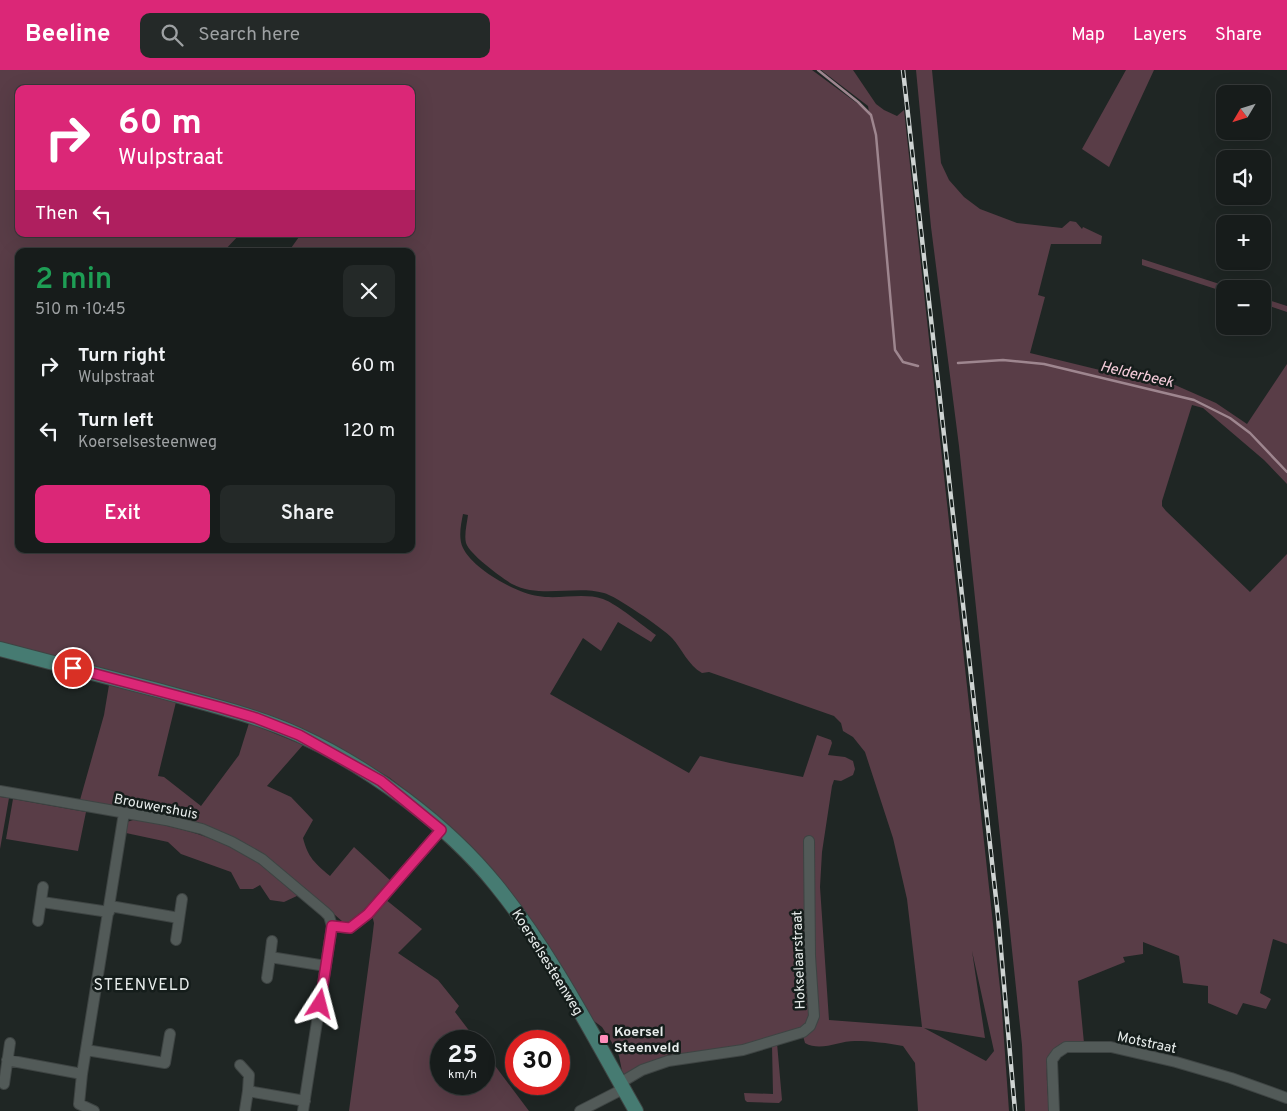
<!DOCTYPE html>
<html lang="en">
<head>
<meta charset="utf-8">
<style>
  :root { --surface:#171c1b; --page:#242928; --text:#f1f3f6; --muted:#9ea1a3; --line:#363a3a; --accent:#db2777 }
  body { margin:0; font-family:Overpass,sans-serif; background:var(--page); color:var(--text); height:100vh; display:flex; flex-direction:column; font-size:19px; white-space:nowrap }
  * { box-sizing:border-box; margin:0 }
  p { font-size:16px; color:var(--muted) }
  .icon { flex:none; width:28px; height:28px; fill:none; stroke:currentColor; stroke-width:2; stroke-linecap:round; stroke-linejoin:round }
  .map { position:relative; flex:1; overflow:hidden }
  .side { position:absolute; left:15px; top:178px; width:400px; height:305px; display:flex; flex-direction:column; background:var(--surface); border-radius:10px; box-shadow:0 5px 20px #0002,0 0 0 1px var(--line) }
  .side>* { flex:none }
  .banner { position:absolute; left:15px; top:15px; width:400px; height:152px; border-radius:10px; box-shadow:0 5px 20px #0002,0 0 0 1px var(--line); background:#db2777; color:#fff; overflow:hidden }
  .needle { width:32px; rotate:232deg }
  .controls { position:absolute; left:1216px; top:15px; display:grid; gap:10px }
  .controls a { display:grid; place-items:center; width:55px; height:55px; border-radius:10px; background:var(--surface); box-shadow:0 5px 20px #0002,0 0 0 1px var(--line); font-size:25px }
  .speed { position:absolute; left:430px; top:960px; display:flex; gap:10px; font-size:25px; font-weight:700; text-align:center }
  .speed>* { display:grid; place-content:center; width:65px; height:65px; border-radius:50%; background:var(--surface); box-shadow:0 5px 20px #0002,0 0 0 1px var(--line); line-height:1 }
  .speed small { font-size:12px; font-weight:400 }
  .speed .limit { border:8px solid #d22; background:#fff; color:#111 }
  .pin { position:absolute; display:grid; place-items:center; width:42px; height:42px; color:#fff; margin:-21px; border:2px solid #fff; border-radius:50%; box-shadow:0 1px 5px #0007 }
  .me { position:absolute; width:55px; margin:-28px; rotate:9deg; stroke-linejoin:round; filter:drop-shadow(0 0 4px #0008) }
  .turn { display:flex; align-items:center; gap:18px; height:105px; padding:0 20px; font-size:22px }
  .turn .icon { width:65px; height:65px; stroke-width:2.5 }
  .turn b { display:block; font-size:35px; line-height:42px }
  .then { display:flex; align-items:center; height:48px; padding:0 20px; background:#0003; gap:10px; font-size:19px }
  .round { display:grid; place-items:center; flex:none; width:52px; height:52px; border-radius:10px; background:var(--page) }
  .overview { display:flex; align-items:center; justify-content:space-between; height:85px; padding:0 20px }
  h1 { font-size:30px; font-weight:600; line-height:38px; color:#1e9e55 }
  .button { display:flex; gap:10px; margin-top:auto; padding:10px 20px }
  .button a { flex:1; height:58px; border-radius:10px; background:var(--accent); color:#fff; font-size:20px; font-weight:600; line-height:58px; text-align:center }
  .button a+a { background:var(--page); color:var(--text) }
  ul { padding:0; list-style:none }
  li { display:flex; align-items:center; gap:15px; height:65px; padding:0 20px }
  li div { flex:1 }
  li b { display:block; font-size:19px }
  li em { font-style:normal }
  header { display:flex; align-items:center; gap:30px; box-sizing:border-box; height:70px; padding:0 25px; background:var(--accent); color:#fff }
  header strong { font-size:24px }
  nav { display:flex; gap:28px; margin-inline-start:auto; font-size:18px }
  .search { width:350px; height:45px; background:var(--page); display:flex; align-items:center; gap:12px; box-sizing:border-box; padding:0 18px; border-radius:10px; color:var(--muted); font-size:19px }
  .map>svg:first-child { display:block }
</style>
</head>
<body>
<header>
<strong>Beeline</strong>
<div class="search"><svg class="icon" aria-label="search" viewBox="0 0 24 24"><circle cx="10" cy="10" r="6"/><path d="M15 15l6 6"/></svg>Search here</div>
<nav><a>Map</a><a>Layers</a><a>Share</a></nav>
</header>
<div class="map">
<svg width="1287" height="1041" viewBox="0 0 1287 1041">
  <rect width="100%" height="100%" fill="#1f2624"/>
  <!-- green -->
  <path fill="#593d47" fill-rule="evenodd" d="M0,0H812L869,42L868,36L821,0H853L876,34L884,40L897,46L904,40L1001,927L1009,1041H918L915,993L903,976C888,973 870,971 855,971C838,971 821,982 805,973L803,966L810,945L807,953L801,959L741,977L623,1006L619,986L611,971L602,957L590,948L541,864L503,813L481,788L437,745L390,708L342,680L234,635L0,572ZM19,19H411V164H301L289,181H411V479H19V181H224L240,164H19ZM463,444L468,445C467,453 464,465 466,473C470,485 501,507 512,514C541,529 574,515 604,523C614,525 664,559 672,568C682,579 688,595 702,603L709,602L834,646L841,653L843,661L853,667L865,682L893,768L907,829L922,957L829,950L820,817L822,782L832,716L834,710L841,711L853,705L855,699L853,691L845,687L828,685L832,673L831,670L817,665L803,707L730,693L700,686L689,703L550,624L583,568L601,581L618,552L651,572L656,565C643,556 617,534 603,529C582,522 559,530 538,526C516,523 473,499 463,478C458,468 461,454 463,444ZM972,881L994,981L986,991L924,958L985,968Z
    M916,0H932L941,93L949,110L964,127L980,139L1017,153L1062,158L1070,151L1076,152L1082,159L1083,157L1102,166L1101,174H1051L1038,225L1045,227L1030,283L1149,312L1175,315L1216,333L1247,354L1287,294V414L1264,390L1203,338L1192,335L1162,431V436L1166,441L1250,522L1287,484V874L1273,869L1260,923L1271,929L1266,939L1243,933L1237,945L1208,933V916L1183,913L1179,886L1143,872V884L1123,887L1125,892L1078,911L1084,973C1075,975 1061,976 1053,980C1042,988 1049,1028 1049,1041H1025L1022,975L959,376L931,157Z
    M1126,0H1154L1109,97L1082,79Z
    M1142,189L1235,219H1225V222L1142,195Z
    M1262,228L1287,236V242L1263,234Z
    M109,615L176,632L158,706L164,707L201,736L239,685L249,653L303,675L267,716L291,727L313,750L303,768C308,788 315,793 330,806L354,777L391,811L358,848L351,852H343L294,809L269,791L201,754L80,730L104,645Z
    M0,727L9,728L0,779Z
    M13,729L86,742L78,781L6,769Z
    M136,749C182,759 220,767 260,793C274,801 287,814 299,825L284,832L270,830L260,815L253,819H240L231,802L181,784L168,772L126,763L127,752Z
    M385,829L422,859L398,883L438,910L459,936L455,942L477,971H441V1014H484V981L529,1041H349L372,870L374,853L372,845Z
    M777,973L782,1030L779,1033L747,1032L745,1030L744,1023L773,1024L772,975Z"/>
  <g fill="none" stroke-linecap="round" stroke-linejoin="round">
    <!-- stream -->
    <path stroke="#9e868f" stroke-width="2.5" d="M818,0L858,32L871,45L876,65L895,280L903,292L918,296
      M958,293L1003,290L1044,294L1194,330L1230,348L1250,363L1287,402"/>
    <!-- street casing -->
    <g stroke="#3e4443" stroke-width="12">
      <path id="street" d="M0,721L166,750L202,759L232,772L262,789L325,842L329,846L332,856
        M42,832L109,842
        M110,836L179,848
        M38,851L43,817
        M176,870L182,829
        M270,887L272,871
        M267,908L270,887L326,896
        M86,980L165,993L170,964
        M7,990L82,1004
        M240,995L249,1005L248,1021
        M620,1013L642,1000L668,991L743,980L803,962L810,956L814,946L810,886L809,771
        M4,1014L10,973
        M245,1040L248,1021L305,1031
        M94,1041L79,1034L82,1004L124,743
        M303,1041L332,856L350,858L368,844L441,760
        M580,1041L623,1019
        M1054,1041L1052,990L1057,983L1066,977H1111L1176,992L1231,1008L1287,1028"/>
    </g>
    <!-- secondary casing -->
    <g stroke="#3e4443" stroke-width="16">
      <path id="secondary" d="M0,579C54,593 107,607 161,621C207,634 255,645 299,665C370,698 447,754 496,815C552,884 592,964 636,1041"/>
    </g>
    <!-- street -->
    <use href="#street" stroke="#525a58" stroke-width="10"/>
    <!-- secondary -->
    <use href="#secondary" stroke="#467b72" stroke-width="14"/>
    <!-- rail casing -->
    <g stroke="#ced3d2" stroke-width="4.5">
      <path id="rail" d="M903,0L998,846L1015,1041"/>
    </g>
    <!-- rail -->
    <use href="#rail" stroke="#151d1b" stroke-width="2.5" stroke-dasharray="8" stroke-linecap="butt"/>
  </g>
  <g fill="none" stroke-linecap="round" stroke-linejoin="round">
    <!-- route casing -->
    <g stroke="#8e194d" stroke-width="12">
      <path id="route" d="M73,598L219,637L256,648L299,665L381,711L441,760L368,844L350,858L332,856L320,934"/>
    </g>
    <!-- route -->
    <use href="#route" stroke="#db2777" stroke-width="9"/>
  </g>
  <!-- markers -->
  <rect fill="#ff8ebb" stroke="#151d1b" stroke-width="2" x="599" y="964" width="10" height="10" rx="2.5"/>
  <g text-anchor="middle" stroke-width="5" stroke-linejoin="round" paint-order="stroke">
    <!-- street labels -->
    <g font-size="14" fill="#e8edec" stroke="#151d1b">
      <text transform="translate(156 736) rotate(11)" y="5">Brouwershuis</text>
      <text transform="translate(798 890) rotate(-92)" y="5">Hokselaarstraat</text>
      <text transform="translate(548 892) rotate(58)" y="5">Koerselsesteenweg</text>
      <text transform="translate(1147 972) rotate(12)" y="5">Motstraat</text>
    </g>
    <!-- poi labels -->
    <g font-size="14" font-weight="bold" fill="#e8edec" stroke="#151d1b" text-anchor="start">
      <text x="614" y="966">Koersel<tspan x="614" dy="16">Steenveld</tspan></text>
    </g>
    <!-- water labels -->
    <g font-size="15" font-style="italic" fill="#f7cedc" stroke="#151d1b">
      <text transform="translate(1137 304) rotate(13)" y="5">Helderbeek</text>
    </g>
    <!-- quarter labels -->
    <g font-size="16" letter-spacing="1" fill="#e8edec" stroke="#151d1b">
      <text x="142" y="920">STEENVELD</text>
    </g>
  </g>
</svg>
<div class="controls">
<a><svg class="needle" viewBox="-14 -14 28 28"><path d="M0-13l5 13h-10z" fill="#e53935"/><path d="M0 13l5-13h-10z" fill="#9ea1a3"/></svg></a>
<a><svg class="icon" aria-label="sound" viewBox="0 0 24 24"><path d="M4 9h4l5-4v14l-5-4H4zM17 9q2 3 0 6"/></svg></a>
<a>+</a>
<a>−</a>
</div>
<div class="speed"><div>25<small>km/h</small></div><div class="limit">30</div></div>
<div class="pin" style="left:73px;top:598px;background:#d93025"><svg class="icon" aria-label="arrive" viewBox="0 0 24 24"><path d="M6 21V4h12l-3 4 3 4H6"/></svg></div>
<svg class="me" style="left:320px;top:934px" viewBox="-20 -20 40 40"><path d="M0-17L14 15 0 8-14 15z" fill="#db2777" stroke="#fff" stroke-width="4"/></svg>
<div class="banner">
<div class="turn"><svg class="icon" aria-label="right" viewBox="0 0 24 24"><path d="M7 20v-9h11M14 6l5 5-5 5"/></svg><div><b>60 m</b>Wulpstraat</div></div>
<div class="then">Then<svg class="icon" aria-label="left" viewBox="0 0 24 24"><path d="M17 20v-9H6M10 6l-5 5 5 5"/></svg></div>
</div>
<section class="side">
<div class="overview"><div><h1>2 min</h1><p>510 m · 10:45</p></div><a class="round"><svg class="icon" aria-label="close" viewBox="0 0 24 24"><path d="M6 6l12 12M18 6L6 18"/></svg></a></div>
<ul>
<li><svg class="icon" aria-label="right" viewBox="0 0 24 24"><path d="M7 20v-9h11M14 6l5 5-5 5"/></svg><div><b>Turn right</b><p>Wulpstraat</p></div><em>60 m</em></li>
<li><svg class="icon" aria-label="left" viewBox="0 0 24 24"><path d="M17 20v-9H6M10 6l-5 5 5 5"/></svg><div><b>Turn left</b><p>Koerselsesteenweg</p></div><em>120 m</em></li>
</ul>
<div class="button"><a>Exit</a><a>Share</a></div>
</section>
</div>
</body>
</html>
